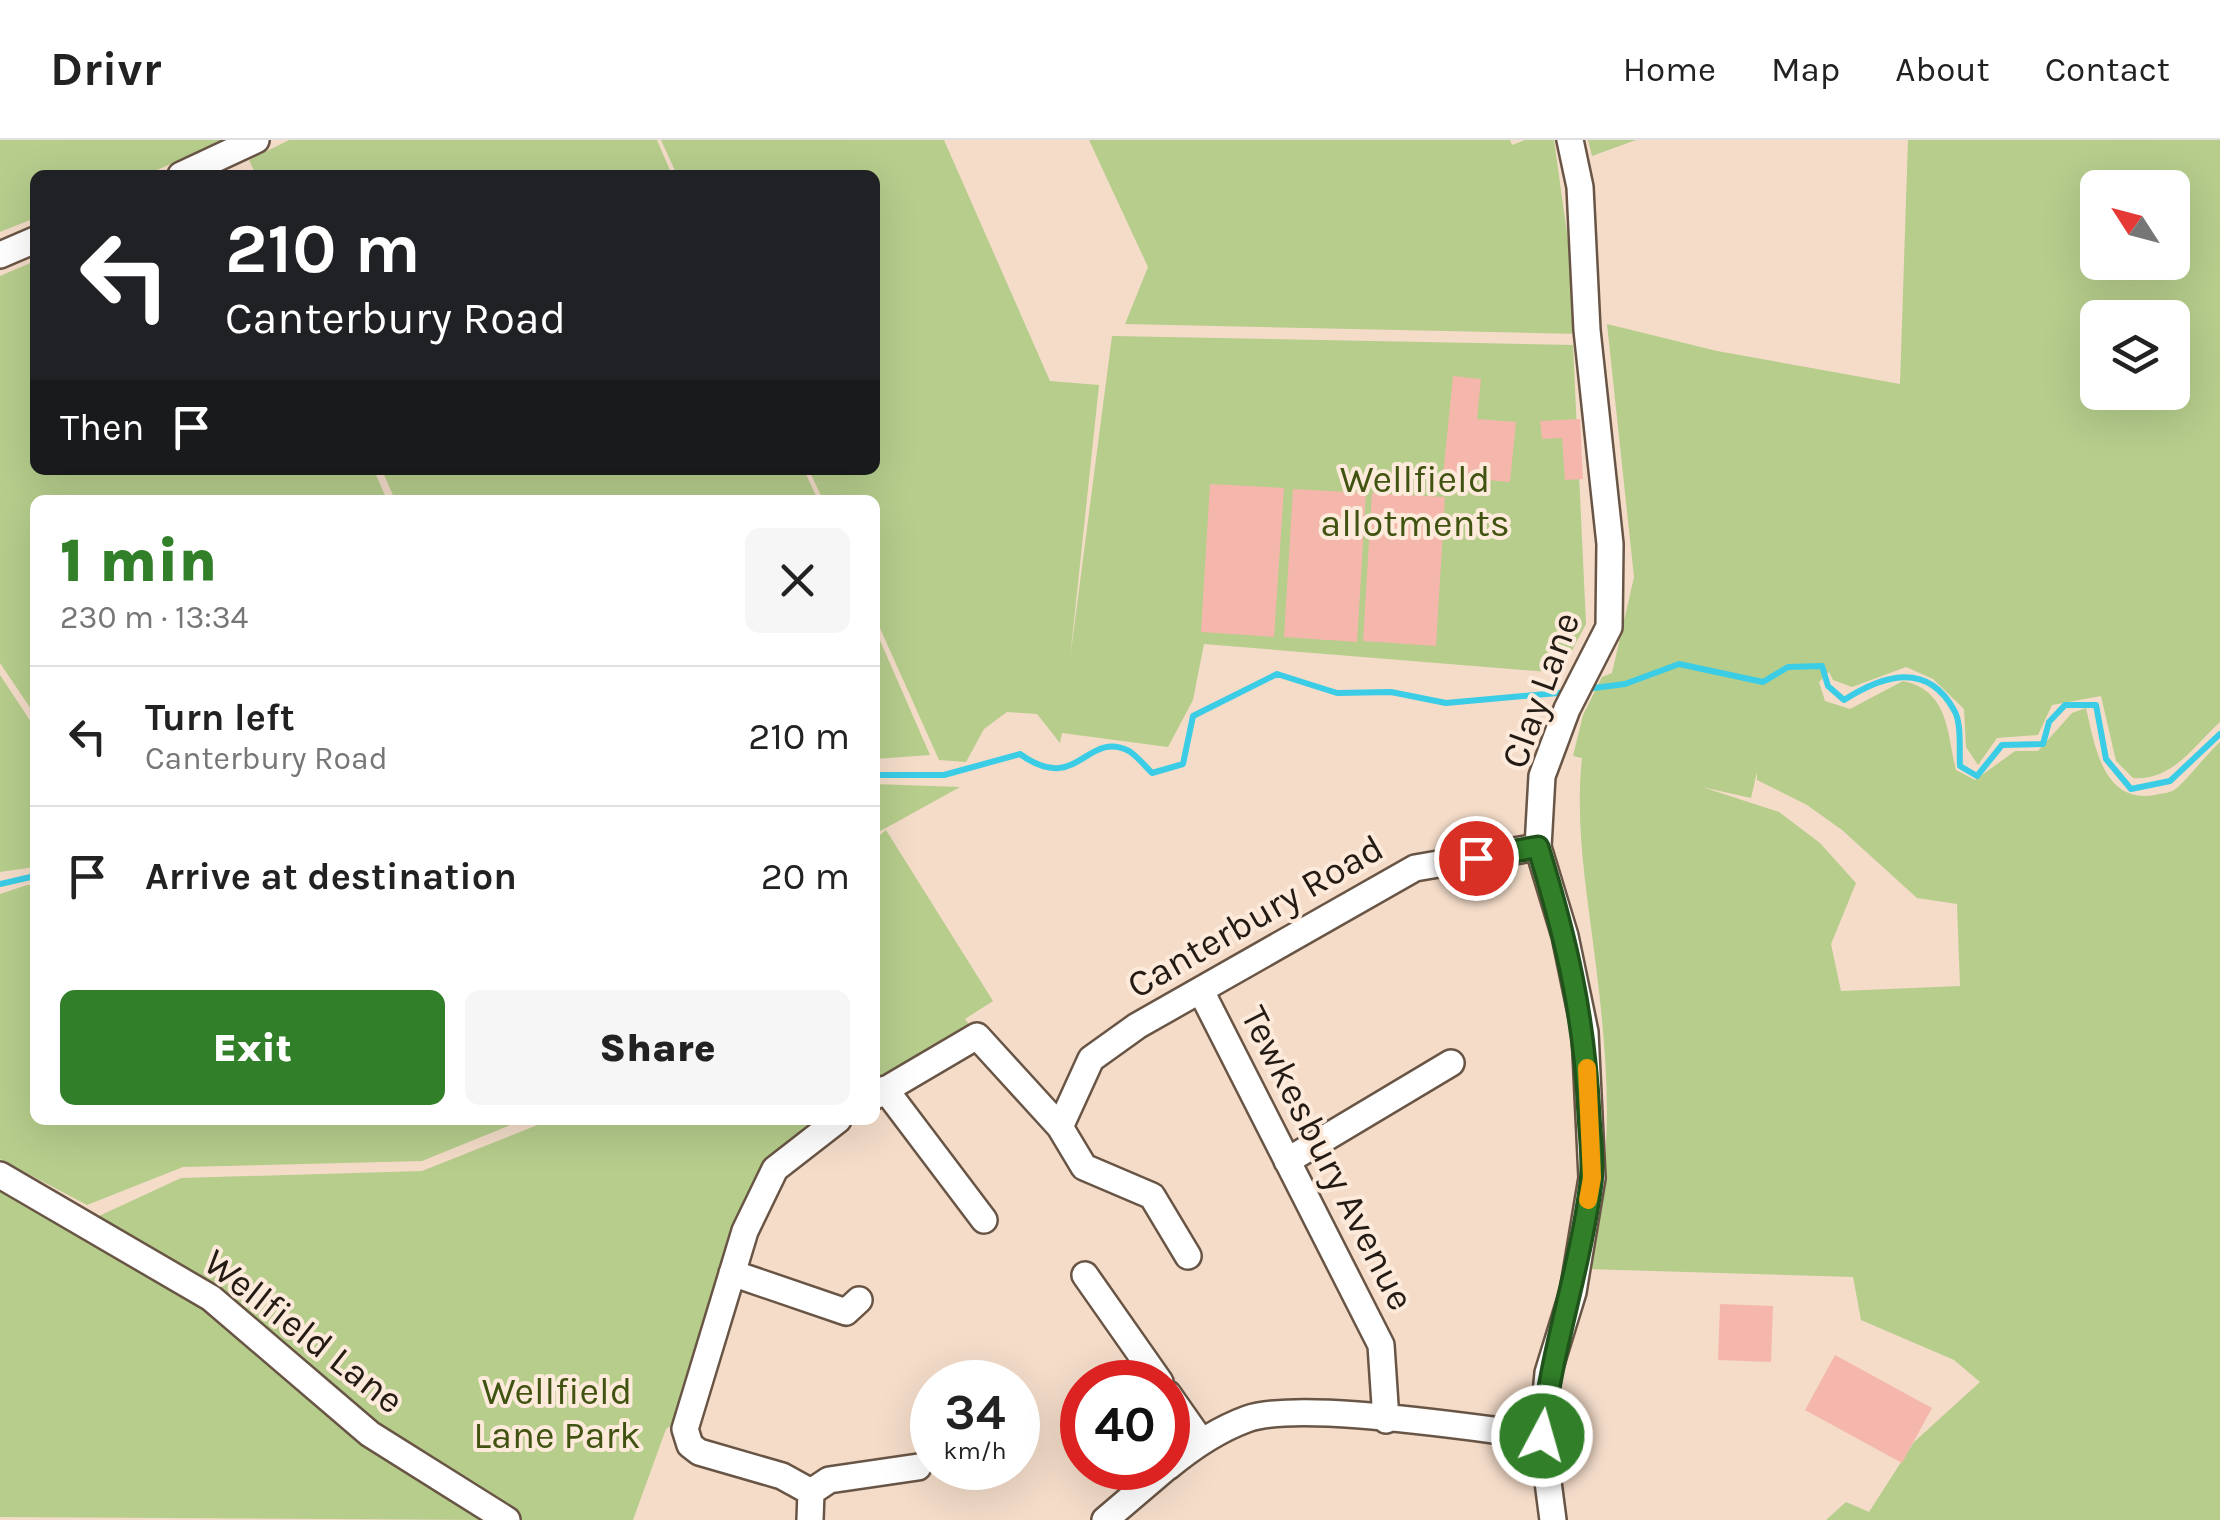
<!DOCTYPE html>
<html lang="en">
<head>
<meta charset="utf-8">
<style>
  :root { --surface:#fff; --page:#f6f6f6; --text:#222; --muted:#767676; --line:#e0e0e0; --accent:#318029 }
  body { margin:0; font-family:Karla,sans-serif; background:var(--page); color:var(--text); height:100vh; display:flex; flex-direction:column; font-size:38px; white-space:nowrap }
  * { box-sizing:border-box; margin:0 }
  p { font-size:32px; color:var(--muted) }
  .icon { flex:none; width:55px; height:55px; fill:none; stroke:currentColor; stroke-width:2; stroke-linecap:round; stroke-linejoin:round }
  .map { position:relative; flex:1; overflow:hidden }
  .side { position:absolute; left:30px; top:355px; width:850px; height:630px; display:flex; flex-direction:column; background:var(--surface); border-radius:15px; box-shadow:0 10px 40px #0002 }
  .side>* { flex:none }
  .hud { position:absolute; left:30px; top:30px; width:850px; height:305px; border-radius:15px; box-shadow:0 10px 40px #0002; background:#202124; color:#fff; overflow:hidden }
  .needle { width:65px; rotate:306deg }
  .buttons { position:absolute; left:2080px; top:30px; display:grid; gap:20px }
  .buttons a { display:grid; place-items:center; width:110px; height:110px; border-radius:15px; background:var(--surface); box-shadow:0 10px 40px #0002; font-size:50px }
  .speed { position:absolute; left:910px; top:1220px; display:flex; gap:20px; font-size:50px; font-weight:700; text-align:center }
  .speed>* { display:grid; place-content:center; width:130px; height:130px; border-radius:50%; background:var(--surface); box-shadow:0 10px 40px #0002; line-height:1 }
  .speed small { font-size:25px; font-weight:400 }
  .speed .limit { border:15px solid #d22; background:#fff; color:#111 }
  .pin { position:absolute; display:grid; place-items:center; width:85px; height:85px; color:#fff; margin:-42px; border:5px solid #fff; border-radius:50%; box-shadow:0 2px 10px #0007 }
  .me { position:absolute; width:110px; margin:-55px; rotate:6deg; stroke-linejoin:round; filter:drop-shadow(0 0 8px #0008) }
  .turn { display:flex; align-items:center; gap:35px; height:210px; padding:0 30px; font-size:45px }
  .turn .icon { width:130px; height:130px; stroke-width:2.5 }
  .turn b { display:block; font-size:70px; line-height:85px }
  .then { display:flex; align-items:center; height:95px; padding:0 30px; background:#0003; gap:20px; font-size:38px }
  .round { display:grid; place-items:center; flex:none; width:105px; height:105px; border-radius:15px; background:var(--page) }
  .overview { display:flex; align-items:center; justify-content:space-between; height:170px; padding:0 30px }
  h1 { font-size:60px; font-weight:800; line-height:75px; color:var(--accent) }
  .button { display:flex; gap:20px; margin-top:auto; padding:20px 30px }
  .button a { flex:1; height:115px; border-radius:15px; background:var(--accent); color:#fff; font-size:40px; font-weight:800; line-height:115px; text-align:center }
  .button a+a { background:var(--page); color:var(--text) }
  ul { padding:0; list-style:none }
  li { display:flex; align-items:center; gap:30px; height:140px; padding:0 30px; border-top:2px solid var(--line) }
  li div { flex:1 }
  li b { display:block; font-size:38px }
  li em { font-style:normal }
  header { display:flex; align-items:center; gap:60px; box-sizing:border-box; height:140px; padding:0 50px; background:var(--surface); border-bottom:2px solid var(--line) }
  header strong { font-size:48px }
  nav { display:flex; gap:55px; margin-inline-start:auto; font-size:35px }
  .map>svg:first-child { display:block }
</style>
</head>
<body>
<header>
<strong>Drivr</strong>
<nav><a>Home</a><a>Map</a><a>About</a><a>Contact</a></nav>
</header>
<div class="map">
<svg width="2220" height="1380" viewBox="0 0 2220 1380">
  <rect width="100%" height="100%" fill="#f4dcc9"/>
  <!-- green -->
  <path fill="#b6cd8c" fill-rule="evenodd" d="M0,0H224L146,35H35V78L0,92Z
    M289,0H657L672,35H256L249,20Z
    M661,0H944L1050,241L1099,245L1070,519L1112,196L1573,205L1586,484L1560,533L1204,504L1193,560L1168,607L1062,593L1060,603L1037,574L1007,572L984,589L966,622L939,620L875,477V360H823L809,330H875V35H677Z
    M1089,0H1510L1512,5L1525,0H1554L1581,194L1125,184L1148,127Z
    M1588,0H1636L1592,16Z
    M1908,0H2220V582C2193,607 2172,641 2133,638L2116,621L2101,556L2052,565L2038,595L1997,598L1978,625L1966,607L1964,569L1933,539L1906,527L1852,547L1833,540L1829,532L1819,542L1825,561L1850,569L1903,541C1949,551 1947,592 1956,630L1975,640L2015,611H2038L2072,573L2086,568C2095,606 2103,664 2155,655C2163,653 2171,653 2177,648C2192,634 2205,616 2220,602V1380H1826L1846,1362L1869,1372L1914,1302L1980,1242L1954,1220L1861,1180L1853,1137L1586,1129C1617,1021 1608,919 1594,810C1586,746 1575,683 1582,618L1573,616L1583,575L1602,537L1612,533L1634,437L1607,184L1717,211L1900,244ZM2098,48H2172V122H2098ZM2098,178H2172V252H2098ZM1757,632V640L1807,665L1842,690L1917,758L1957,764L1960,846L1841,851L1831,804L1856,743L1820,703L1779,672L1702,647L1751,658Z
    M35,121V330H374L387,360H35V575L0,523V136Z
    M382,330H804L818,360H395Z
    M875,489L930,615L875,619Z
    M0,535L35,588V727L0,732Z
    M875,644L960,647L875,694Z
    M886,690L993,861L965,879L977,896L875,956V699Z
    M27,745H35V980H523L422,1021L183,1027L87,1065L0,1019V754Z
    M550,980H838L775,1029L682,1278L666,1289L633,1380H507L287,1220L86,1082L181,1038L422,1031Z
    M0,1047L204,1165L492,1380L0,1377Z"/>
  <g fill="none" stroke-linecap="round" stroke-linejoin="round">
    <!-- stream -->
    <path stroke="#3bcce6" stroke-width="6" d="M1586,549L1625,544L1679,524L1763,542L1788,527L1822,526L1828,546L1844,560C1883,535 1927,521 1954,570C1962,583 1959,610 1960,626L1977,636L2002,605L2043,604L2049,582L2065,565H2096L2106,619L2131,649L2170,641L2220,594
      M875,635H944L1020,614C1078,656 1086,589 1129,611C1137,616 1145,626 1152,633L1183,624L1193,576L1277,534L1337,553L1391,552L1446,563L1569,552
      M0,744L35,736"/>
  </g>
  <!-- building -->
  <path fill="#f5b7ac" d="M1453,236L1481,239L1477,279L1516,282L1510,342L1443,336Z
    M1580,279L1583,339L1565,340L1562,298L1542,299L1540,281Z
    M1210,344L1284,348L1274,497L1201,492Z
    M1293,349L1366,353L1357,502L1284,497Z
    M1372,353L1445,357L1436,506L1363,501Z
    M1720,1164L1773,1166L1771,1222L1718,1220Z
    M1835,1215L1932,1268L1902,1323L1805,1270Z"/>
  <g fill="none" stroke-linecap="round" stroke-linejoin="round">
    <!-- minor casing -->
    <g stroke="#695545" stroke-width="30">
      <path id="minor" d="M181,35L256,0
        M0,115L35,100
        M1201,851L1381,1205L1386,1280
        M885,949L984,1080
        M875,956L977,896L1060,987L1084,1027L1152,1056L1188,1116
        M1060,987L1091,919L1137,886L1415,728L1538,707
        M1287,1021L1451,923
        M0,1035L211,1158L370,1294L507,1380
        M732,1133L846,1172L859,1160
        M1085,1135L1160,1242
        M1168,1254L1201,1301
        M1168,1327C1192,1307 1217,1290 1247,1279C1302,1260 1477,1289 1542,1296
        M811,1352L829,1340L918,1327
        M810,1380L811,1352L782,1336L699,1312L690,1305L685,1289L745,1091L775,1029L838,980
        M1105,1380L1166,1328
        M1553,1380L1542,1296L1548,1233L1573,1152L1592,1038L1585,892L1565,796L1538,707L1542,636L1567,569L1609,487L1610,404L1587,190L1580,47L1570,0"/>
    </g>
    <!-- minor -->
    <use href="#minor" stroke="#fff" stroke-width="25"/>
  </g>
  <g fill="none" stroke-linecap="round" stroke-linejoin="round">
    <!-- route casing -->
    <g stroke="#20531b" stroke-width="25">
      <path id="route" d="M1476,718L1538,707C1567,802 1584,875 1589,975C1590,997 1594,1021 1591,1043C1580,1129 1551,1210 1542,1296"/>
    </g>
    <!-- route -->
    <use href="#route" stroke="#318029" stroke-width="18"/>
    <!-- slow -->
    <path stroke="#f59e0b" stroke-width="18" d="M1587,928L1592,1038L1588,1060"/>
  </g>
  <g text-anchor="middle" stroke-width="8" stroke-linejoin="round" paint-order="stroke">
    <!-- park labels -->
    <g font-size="38" fill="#405311" stroke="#fdeadb">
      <text x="1415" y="352">Wellfield<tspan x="1415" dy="44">allotments</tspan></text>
      <text x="557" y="1264">Wellfield<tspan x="557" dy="44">Lane Park</tspan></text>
    </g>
    <!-- street labels -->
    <g font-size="38" fill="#231b14" stroke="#fdeadb">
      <text transform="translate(1540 550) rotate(-70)" y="13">Clay Lane</text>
      <text transform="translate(1255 776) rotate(-30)" y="13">Canterbury Road</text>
      <text transform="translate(1328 1018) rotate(63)" y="13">Tewkesbury Avenue</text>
      <text transform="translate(304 1191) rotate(38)" y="13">Wellfield Lane</text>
    </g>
  </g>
</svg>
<div class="buttons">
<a><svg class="needle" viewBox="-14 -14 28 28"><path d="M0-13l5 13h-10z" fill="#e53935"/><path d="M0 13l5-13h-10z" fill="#767676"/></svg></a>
<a><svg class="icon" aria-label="layers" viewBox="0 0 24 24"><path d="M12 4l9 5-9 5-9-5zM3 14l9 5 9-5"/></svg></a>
</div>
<div class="speed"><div>34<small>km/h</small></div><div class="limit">40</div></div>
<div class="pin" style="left:1476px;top:718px;background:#d93025"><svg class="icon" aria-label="arrive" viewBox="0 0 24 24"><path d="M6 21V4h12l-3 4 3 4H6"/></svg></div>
<svg class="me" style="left:1542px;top:1296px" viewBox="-20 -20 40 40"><circle r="17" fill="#318029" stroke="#fff" stroke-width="3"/><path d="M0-11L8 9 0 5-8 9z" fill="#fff"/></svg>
<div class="hud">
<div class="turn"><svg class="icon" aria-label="left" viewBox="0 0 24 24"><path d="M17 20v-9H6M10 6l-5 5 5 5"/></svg><div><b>210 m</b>Canterbury Road</div></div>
<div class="then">Then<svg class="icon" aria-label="arrive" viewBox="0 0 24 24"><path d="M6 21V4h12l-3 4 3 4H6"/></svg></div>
</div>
<section class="side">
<div class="overview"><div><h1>1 min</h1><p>230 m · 13:34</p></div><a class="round"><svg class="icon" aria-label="close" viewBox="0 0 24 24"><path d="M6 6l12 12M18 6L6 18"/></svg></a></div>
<ul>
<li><svg class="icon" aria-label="left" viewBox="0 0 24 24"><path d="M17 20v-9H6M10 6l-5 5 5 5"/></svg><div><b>Turn left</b><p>Canterbury Road</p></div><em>210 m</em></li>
<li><svg class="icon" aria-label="arrive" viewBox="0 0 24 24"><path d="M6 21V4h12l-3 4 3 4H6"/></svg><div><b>Arrive at destination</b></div><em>20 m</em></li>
</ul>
<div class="button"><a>Exit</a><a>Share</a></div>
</section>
</div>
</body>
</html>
